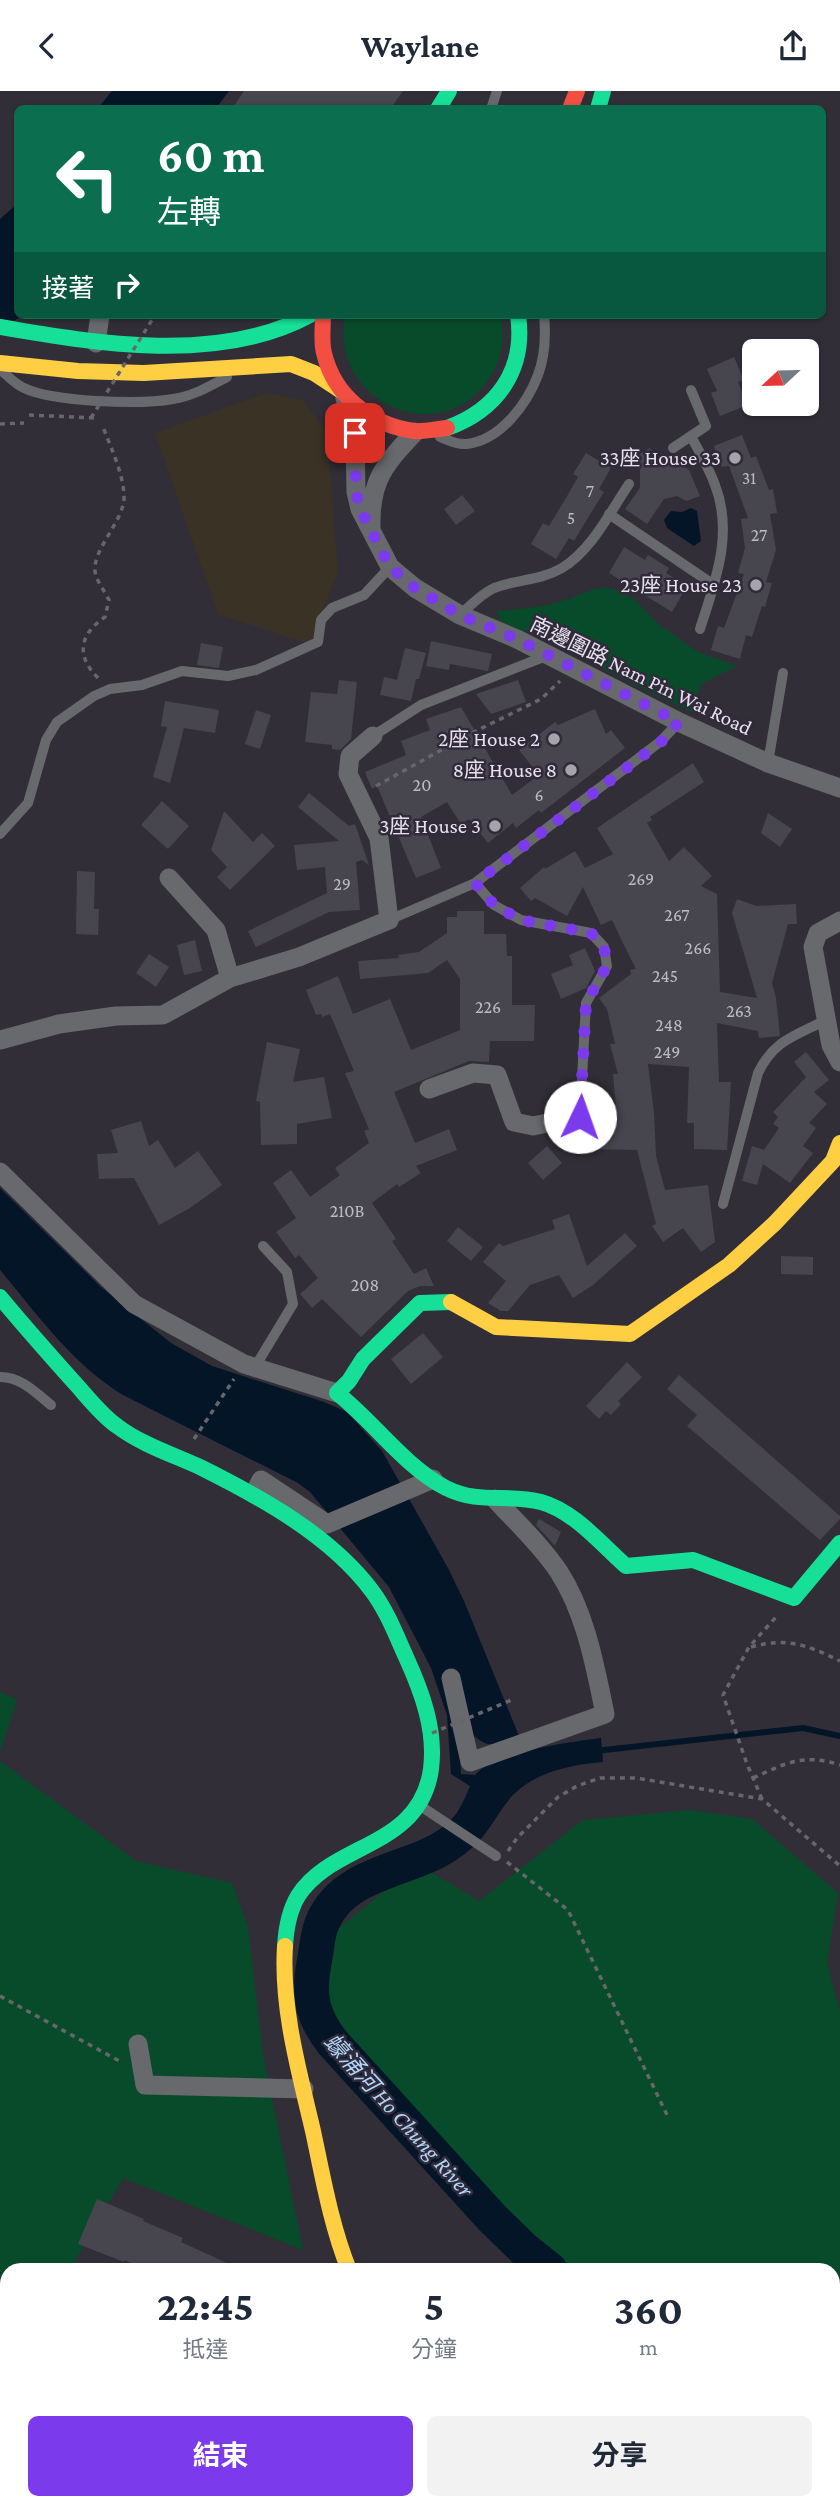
<!DOCTYPE html>
<html lang="zh-TW">
<head>
<meta charset="utf-8">
<style>
  :root { --surface:#fff; --page:#f2f2f3; --text:#1f2937; --muted:#747a83; --accent:#7c3aed }
  body { margin:0; font-family:"Crimson Pro","Noto Sans TC",serif; background:var(--page); color:var(--text); height:100vh; display:flex; flex-direction:column; font-size:26px; white-space:nowrap }
  * { box-sizing:border-box; margin:0 }
  p { font-size:23px; color:var(--muted) }
  .icon { flex:none; width:38px; height:38px; fill:none; stroke:currentColor; stroke-width:2; stroke-linecap:round; stroke-linejoin:round }
  .map { position:relative; flex:1; overflow:hidden }
  .panel { position:absolute; left:0px; top:2172px; width:840px; height:247px; display:flex; flex-direction:column; background:var(--surface); border-radius:21px 21px 0 0; box-shadow:0 2px 5px #0004 }
  .panel>* { flex:none }
  .top-card { position:absolute; left:14px; top:14px; width:812px; height:214px; border-radius:10px; box-shadow:0 2px 5px #0004; background:#0b6e4f; color:#fff; overflow:hidden }
  .needle { width:46px; rotate:248deg }
  .buttons { position:absolute; left:742px; top:248px; display:grid; gap:14px }
  .buttons a { display:grid; place-items:center; width:77px; height:77px; border-radius:10px; background:var(--surface); box-shadow:0 2px 5px #0004; font-size:35px }
  .pin { position:absolute; display:grid; place-items:center; width:60px; height:60px; color:#fff; margin:-30px; border-radius:14px; box-shadow:0 4px 10px #0006 }
  .me { position:absolute; width:77px; margin:-38px; rotate:3deg; stroke-linejoin:round; filter:drop-shadow(0 0 5px #0008) }
  .turn { display:flex; align-items:center; gap:24px; height:147px; padding:0 28px; font-size:32px }
  .turn .icon { width:91px; height:91px; stroke-width:2.5 }
  .turn b { display:block; font-size:49px; line-height:60px }
  .then { display:flex; align-items:center; height:66px; padding:0 28px; background:#0003; gap:14px; font-size:26px }
  .eta { display:flex; justify-content:space-evenly; align-items:center; height:119px; text-align:center }
  .eta b { font-size:42px; font-weight:700; line-height:49px }
  .primary-button { display:flex; gap:14px; margin-top:auto; padding:14px 28px }
  .primary-button a { flex:1; height:80px; border-radius:10px; background:var(--accent); color:#fff; font-size:28px; font-weight:700; line-height:80px; text-align:center }
  .primary-button a+a { background:var(--page); color:var(--text) }
  header { display:flex; justify-content:space-between; align-items:center; height:91px; padding:0 28px; background:var(--surface); font-size:32px; font-weight:700 }
  .map>svg:first-child { display:block }
</style>
</head>
<body>
<header><svg class="icon" aria-label="back" viewBox="0 0 24 24"><path d="M15 5l-7 7 7 7"/></svg>Waylane<svg class="icon" aria-label="share" viewBox="0 0 24 24"><path d="M12 15V3M7 8l5-5 5 5M5 13v7h14v-7"/></svg></header>
<div class="map">
<svg width="840" height="2417" viewBox="0 0 840 2417">
  <rect width="100%" height="100%" fill="#312e37"/>
  <!-- industrial -->
  <path fill="#3b3226" d="M266,302L302,309L327,340L338,481L309,553L218,523L155,342Z"/>
  <!-- green -->
  <path fill="#084b2a" d="M345,224H500C505,243 503,264 493,281C448,363 329,315 345,224Z
    M603,497L613,498L633,507L658,533L698,561L737,575L701,593L693,622L603,578L590,560L556,549L553,541L537,536L522,541L500,529L497,520C522,518 547,516 571,507C582,503 590,498 603,497Z
    M0,1601L17,1609L0,1662Z
    M0,1670L136,1770L232,1792L248,1836L263,1963L303,2159L123,2087L70,2179H7V2412H516L522,2417H0Z
    M691,1719L752,1728L838,1802L827,1872L840,1921V2327L833,2325V2179H531L497,2151L381,2016L315,1950L324,1849L418,1773L479,1810L583,1729Z"/>
  <!-- water -->
  <path fill="#041528" d="M112,0H229L216,17H98Z
    M17,113L18,224H23L0,239V128Z
    M691,417L697,420L701,450L694,455L667,437L664,429L671,420L682,421Z
    M0,1097L101,1196L171,1252L212,1275L324,1311L347,1321L382,1360L448,1477L464,1510L519,1645C499,1653 490,1660 472,1643L460,1666L461,1683L475,1684C493,1661 571,1651 601,1647L603,1671C571,1674 537,1680 513,1704C499,1719 491,1738 477,1752C466,1763 448,1768 433,1774L423,1756C448,1737 458,1725 470,1695L451,1683L447,1624L431,1577L389,1496L310,1401L298,1392L123,1304C72,1273 38,1224 0,1179Z"/>
  <g fill="none" stroke-linecap="round" stroke-linejoin="round">
    <!-- stream -->
    <path stroke="#041528" stroke-width="6" d="M595,1660L803,1637L840,1645"/>
    <!-- river -->
    <path stroke="#041528" stroke-width="35" d="M467,1737C428,1783 349,1772 323,1830C317,1842 317,1859 314,1872C308,1906 312,1925 333,1952L493,2128L525,2159L550,2179
      M833,2267L840,2265"/>
  </g>
  <!-- building -->
  <path fill="#47454e" d="M244,0H403L390,18H232Z
    M734,266L744,289L738,291L748,314L720,325L711,302L717,300L707,278Z
    M742,344L751,367L756,365L769,399L773,398L777,422L770,423L776,459L766,491L772,492L765,516L762,515L752,546L746,544L740,568L711,559L718,535L724,537L744,483L738,482L745,457L741,428L748,427L729,375L722,376L714,355Z
    M650,357L661,374L680,373L689,379L700,405L686,410L677,405L664,408L647,433L625,418L640,397V363Z
    M586,362L611,377L599,398L604,401L591,422L574,450L569,447L556,468L531,453L543,432L549,435L566,407L578,386L573,383Z
    M462,404L475,420L456,434L444,418Z
    M624,456L645,469L648,464L669,477L666,482L687,495L672,521L609,482Z
    M431,550L492,563L488,580L450,573L449,579L426,575Z
    M201,552L223,556L219,577L197,574Z
    M405,557L426,562L419,588H416L411,610L380,604L384,586L397,589Z
    M339,589L357,591L351,648L340,659L332,658V654L305,651L311,601L337,603Z
    M518,589L526,611L491,623L476,603Z
    M165,610L219,619L215,642L184,637L170,692L153,686L167,636L161,635Z
    M461,616L512,704L539,684L519,659L555,631L558,634L595,618L606,643L611,639L625,657L541,722L539,719L516,737L513,732L488,752L469,728L461,733L447,711L421,726L441,777L416,787L377,695L372,698L365,681L406,664L401,650L430,639L426,628Z
    M256,619L271,624L260,658L245,653Z
    M693,672L704,691L650,726L652,729L647,732L669,770L684,756L712,785L701,795L717,803L720,901L757,907L732,822L737,808L756,815L796,813L797,833H788L772,892L776,907L780,945L759,947L758,940L717,932L719,991H731L727,1059L694,1058V1032H687L689,976L648,973L654,1022L656,1065L665,1099L708,1094L715,1151L701,1161L683,1137L663,1151L652,1135L656,1133L637,1059L588,1058L587,1037L610,1035L611,1027H617L613,983H618L610,953H615L607,918L599,907L631,883L630,879L636,878L622,850L612,829L601,834L583,796L567,825L535,807L531,810L520,797L544,776L545,778L575,760L585,777L613,763L597,737Z
    M309,702L349,735L355,733L369,774L362,769L356,771L360,819L329,821L256,856L248,840L327,802L325,776L297,779L294,754L339,750L298,716Z
    M162,710L189,735L168,758L141,734Z
    M224,720L253,751L262,742L275,755L230,799L217,786L227,776L211,759Z
    M768,722L792,738L780,756L761,742Z
    M77,780L95,781L94,818H99L98,844L76,843Z
    M457,820H484V843H506L507,865H512V914H535L534,950H490L489,971L469,970L394,1001L415,1052L449,1038L457,1059L416,1075L421,1082L399,1096L397,1093L372,1112L396,1148L392,1150L414,1183L426,1177L434,1195H420L408,1200L361,1246L322,1208L312,1217L300,1203L318,1187L299,1164L295,1167L276,1141L296,1127L273,1092L291,1079L310,1106L340,1084L335,1077L369,1052L364,1040L369,1038L345,982L354,980L330,923L322,926L321,923L316,924L306,899L338,885L353,923L390,908L411,959L460,939V888L447,869L428,882L360,888L358,870L399,867L398,864L419,861L447,842V826H457Z
    M195,849L202,880L184,884L177,854Z
    M585,857L595,880L586,897L561,908L551,883L573,874L569,864Z
    M149,863L169,876L156,896L136,882Z
    M267,951L300,958L293,991L324,986L332,1027L297,1033V1053L261,1054L260,1011L256,1010Z
    M806,961L829,989L814,1001L827,1013L809,1032L816,1037L803,1055L813,1062L790,1092L763,1073L757,1094L742,1090L752,1055L764,1059L779,1037L773,1033L778,1026L773,1021L806,986L794,971Z
    M141,1030L149,1055L158,1049L175,1077L198,1060L222,1094L190,1117L159,1134L134,1087L99,1088L97,1063L118,1062L111,1039Z
    M547,1055L562,1072L543,1089L528,1072Z
    M569,1123L587,1175L625,1142L637,1155L593,1194L573,1207L559,1184L530,1194L508,1220H501L488,1212L506,1190L483,1171L499,1152L503,1155L555,1138L552,1129Z
    M458,1136L483,1156L471,1170L447,1150Z
    M781,1165L813,1166V1184L781,1183Z
    M423,1242L443,1266L411,1293L391,1268Z
    M627,1271L642,1286L618,1310L621,1313L611,1324L606,1320L599,1328L586,1315Z
    M679,1284L840,1425V1428L820,1449L687,1335L697,1324L667,1298Z
    M539,1428L561,1441L555,1455L536,1434Z
    M97,2108L144,2128L143,2130L183,2147L181,2151L242,2179H144L125,2169L124,2171L78,2153Z"/>
  <g fill="none" stroke-linecap="round" stroke-linejoin="round">
    <!-- path -->
    <path stroke="#66666b" stroke-width="3.5" stroke-dasharray="5 5" stroke-linecap="butt" d="M155,226L186,224
      M29,324L96,327
      M0,333L24,332
      M98,587C75,564 80,543 105,526L109,509C105,501 99,493 96,485C88,461 126,430 124,404C123,382 111,357 103,336
      M376,695L474,641L541,608L560,590
      M194,1348L234,1288
      M751,1556C788,1546 807,1554 840,1570
      M753,1687C786,1672 804,1662 840,1674
      M762,1708L747,1673L723,1604L749,1556L777,1525
      M508,1760L517,1747L558,1706L577,1695L600,1687H636L762,1708L840,1775
      M507,1771L568,1819L669,2028
      M0,1905L123,1972"/>
    <!-- lane -->
    <path stroke="#67696d" stroke-width="10" d="M491,18L497,0
      M2,280C9,286 15,293 24,297C53,311 140,314 173,308C193,305 210,295 227,286
      M691,345C699,361 709,377 715,394C734,443 715,491 700,538
      M440,346C448,349 457,354 466,353C500,350 527,313 538,284C545,265 546,244 544,224
      M673,357L706,335L691,299
      M609,423L714,494
      M460,524C471,514 481,503 494,497C517,488 540,490 562,477C592,459 610,421 629,393
      M373,645L421,614L546,565
      M768,672L783,582
      M0,743L28,712L46,649L57,631L94,605L110,598L142,594L182,580L228,585L256,579L318,551L321,529L332,517L364,504L390,476
      M475,792L494,814L521,829L591,842L604,856L607,875L586,912L580,1025
      M389,829L475,792L661,650L679,631
      M723,1113L758,982C774,949 795,945 826,929
      M255,1276L293,1213L287,1181L263,1155
      M0,1286C21,1286 35,1301 51,1314
      M419,1714L496,1765"/>
    <!-- street -->
    <path stroke="#67696d" stroke-width="19" d="M96,252L100,224
      M345,307L355,342L356,401L360,418L390,476L415,497L460,524L517,548L679,631L768,672L840,697
      M371,435C370,389 385,373 415,341
      M169,787L216,839L230,887
      M840,830L818,842L813,856L831,954L840,971
      M0,949L59,933L116,925L163,924L230,887L299,866L389,829L379,747L348,683L350,665L373,645
      M429,998L473,982L497,984L514,1031L533,1035L580,1025
      M0,1081L134,1213L244,1273L337,1302
      M254,1403L261,1389L327,1433L433,1388
      M451,1587L470,1671L605,1623C595,1575 586,1523 559,1481C541,1454 517,1432 495,1408
      M138,1953L145,1994L304,1998
      M472,2412L473,2417"/>
    <!-- fast -->
    <path stroke="#16e098" stroke-width="16" d="M438,18L449,0
      M598,18L603,0
      M0,236C97,253 220,273 310,224
      M447,337C497,319 526,279 518,224
      M0,1206C24,1235 48,1262 73,1290C87,1305 100,1323 117,1335C142,1354 174,1364 202,1377C262,1407 331,1445 372,1500C387,1520 396,1544 406,1566C422,1601 436,1639 431,1678C420,1758 332,1751 298,1805C289,1820 286,1838 285,1855
      M451,1211L420,1212L363,1268L349,1290L337,1302C374,1331 404,1375 446,1397C480,1414 507,1402 541,1411C574,1420 601,1453 626,1475L693,1469L794,1507L840,1452"/>
    <!-- slow -->
    <path stroke="#ffcf43" stroke-width="16" d="M0,272L78,280L144,282L291,273L314,282L340,299
      M451,1211L496,1236L630,1243L729,1174L775,1132L833,1070L840,1052
      M285,1855C281,1917 299,1980 313,2040C323,2087 331,2134 349,2179"/>
    <!-- jam -->
    <path stroke="#f24e42" stroke-width="16" d="M570,18L577,0
      M323,224C323,236 321,251 324,262C334,305 371,334 414,340C424,341 436,338 447,337"/>
    <!-- path-bridge -->
    <path stroke="#66666b" stroke-width="3.5" stroke-dasharray="5 5" stroke-linecap="butt" d="M91,327L155,224
      M432,1642L514,1608"/>
  </g>
  <g fill="none" stroke-linecap="round" stroke-linejoin="round">
    <!-- route -->
    <path stroke="#7c3aed" stroke-width="12" stroke-dasharray="0 21.6" d="M355,342L356,401L360,418L390,476L415,497L460,524L517,548L679,631L662,650L475,792L494,814L521,829L591,842L604,856L607,875L586,912L580,1026"/>
  </g>
  <!-- markers -->
  <g fill="#a6a3ad" stroke="#302a3b" stroke-width="2.5">
    <circle cx="735" cy="367" r="7"/>
    <circle cx="756" cy="494" r="7"/>
    <circle cx="554" cy="648" r="7"/>
    <circle cx="571" cy="679" r="7"/>
    <circle cx="495" cy="735" r="7"/>
  </g>
  <g text-anchor="middle" stroke-width="5" stroke-linejoin="round" paint-order="stroke">
    <!-- number labels -->
    <g font-size="18" fill="#bebbc5">
      <text x="749" y="393">31</text>
      <text x="590" y="406">7</text>
      <text x="571" y="433">5</text>
      <text x="759" y="450">27</text>
      <text x="422" y="700">20</text>
      <text x="539" y="710">6</text>
      <text x="641" y="794">269</text>
      <text x="342" y="799">29</text>
      <text x="677" y="830">267</text>
      <text x="698" y="863">266</text>
      <text x="665" y="891">245</text>
      <text x="488" y="922">226</text>
      <text x="739" y="926">263</text>
      <text x="669" y="940">248</text>
      <text x="667" y="967">249</text>
      <text x="347" y="1126">210B</text>
      <text x="365" y="1200">208</text>
    </g>
    <!-- poi labels -->
    <g font-size="21" fill="#e5e2ed" stroke="#302a3b" text-anchor="end">
      <text x="721" y="374">33座 House 33</text>
      <text x="742" y="501">23座 House 23</text>
      <text x="540" y="655">2座 House 2</text>
      <text x="557" y="686">8座 House 8</text>
      <text x="481" y="742">3座 House 3</text>
    </g>
    <!-- street labels -->
    <g font-size="21" fill="#e5e2ed" stroke="#302a3b">
      <text transform="translate(641 585) rotate(26)" y="7">南邊圍路 Nam Pin Wai Road</text>
    </g>
    <!-- water labels -->
    <g font-size="23" font-style="italic" fill="#aed5f8" stroke="#302a3b">
      <text transform="translate(399 2024) rotate(48)" y="8">蠔涌河 Ho Chung River</text>
    </g>
  </g>
</svg>
<div class="buttons">
<a><svg class="needle" viewBox="-14 -14 28 28"><path d="M0-13l5 13h-10z" fill="#e53935"/><path d="M0 13l5-13h-10z" fill="#747a83"/></svg></a>
</div>
<div class="pin" style="left:355px;top:342px;background:#d93025"><svg class="icon" aria-label="arrive" viewBox="0 0 24 24"><path d="M6 21V4h12l-3 4 3 4H6"/></svg></div>
<svg class="me" style="left:580px;top:1026px" viewBox="-20 -20 40 40"><circle r="19" fill="#fff"/><path d="M0-13L10 11 0 6-10 11z" fill="#7c3aed"/></svg>
<div class="top-card">
<div class="turn"><svg class="icon" aria-label="left" viewBox="0 0 24 24"><path d="M17 20v-9H6M10 6l-5 5 5 5"/></svg><div><b>60 m</b>左轉</div></div>
<div class="then">接著<svg class="icon" aria-label="right" viewBox="0 0 24 24"><path d="M7 20v-9h11M14 6l5 5-5 5"/></svg></div>
</div>
<section class="panel">
<div class="eta">
<div><b>22:45</b><p>抵達</p></div>
<div><b>5</b><p>分鐘</p></div>
<div><b>360</b><p>m</p></div>
</div>
<div class="primary-button"><a>結束</a><a>分享</a></div>
</section>
</div>
</body>
</html>
